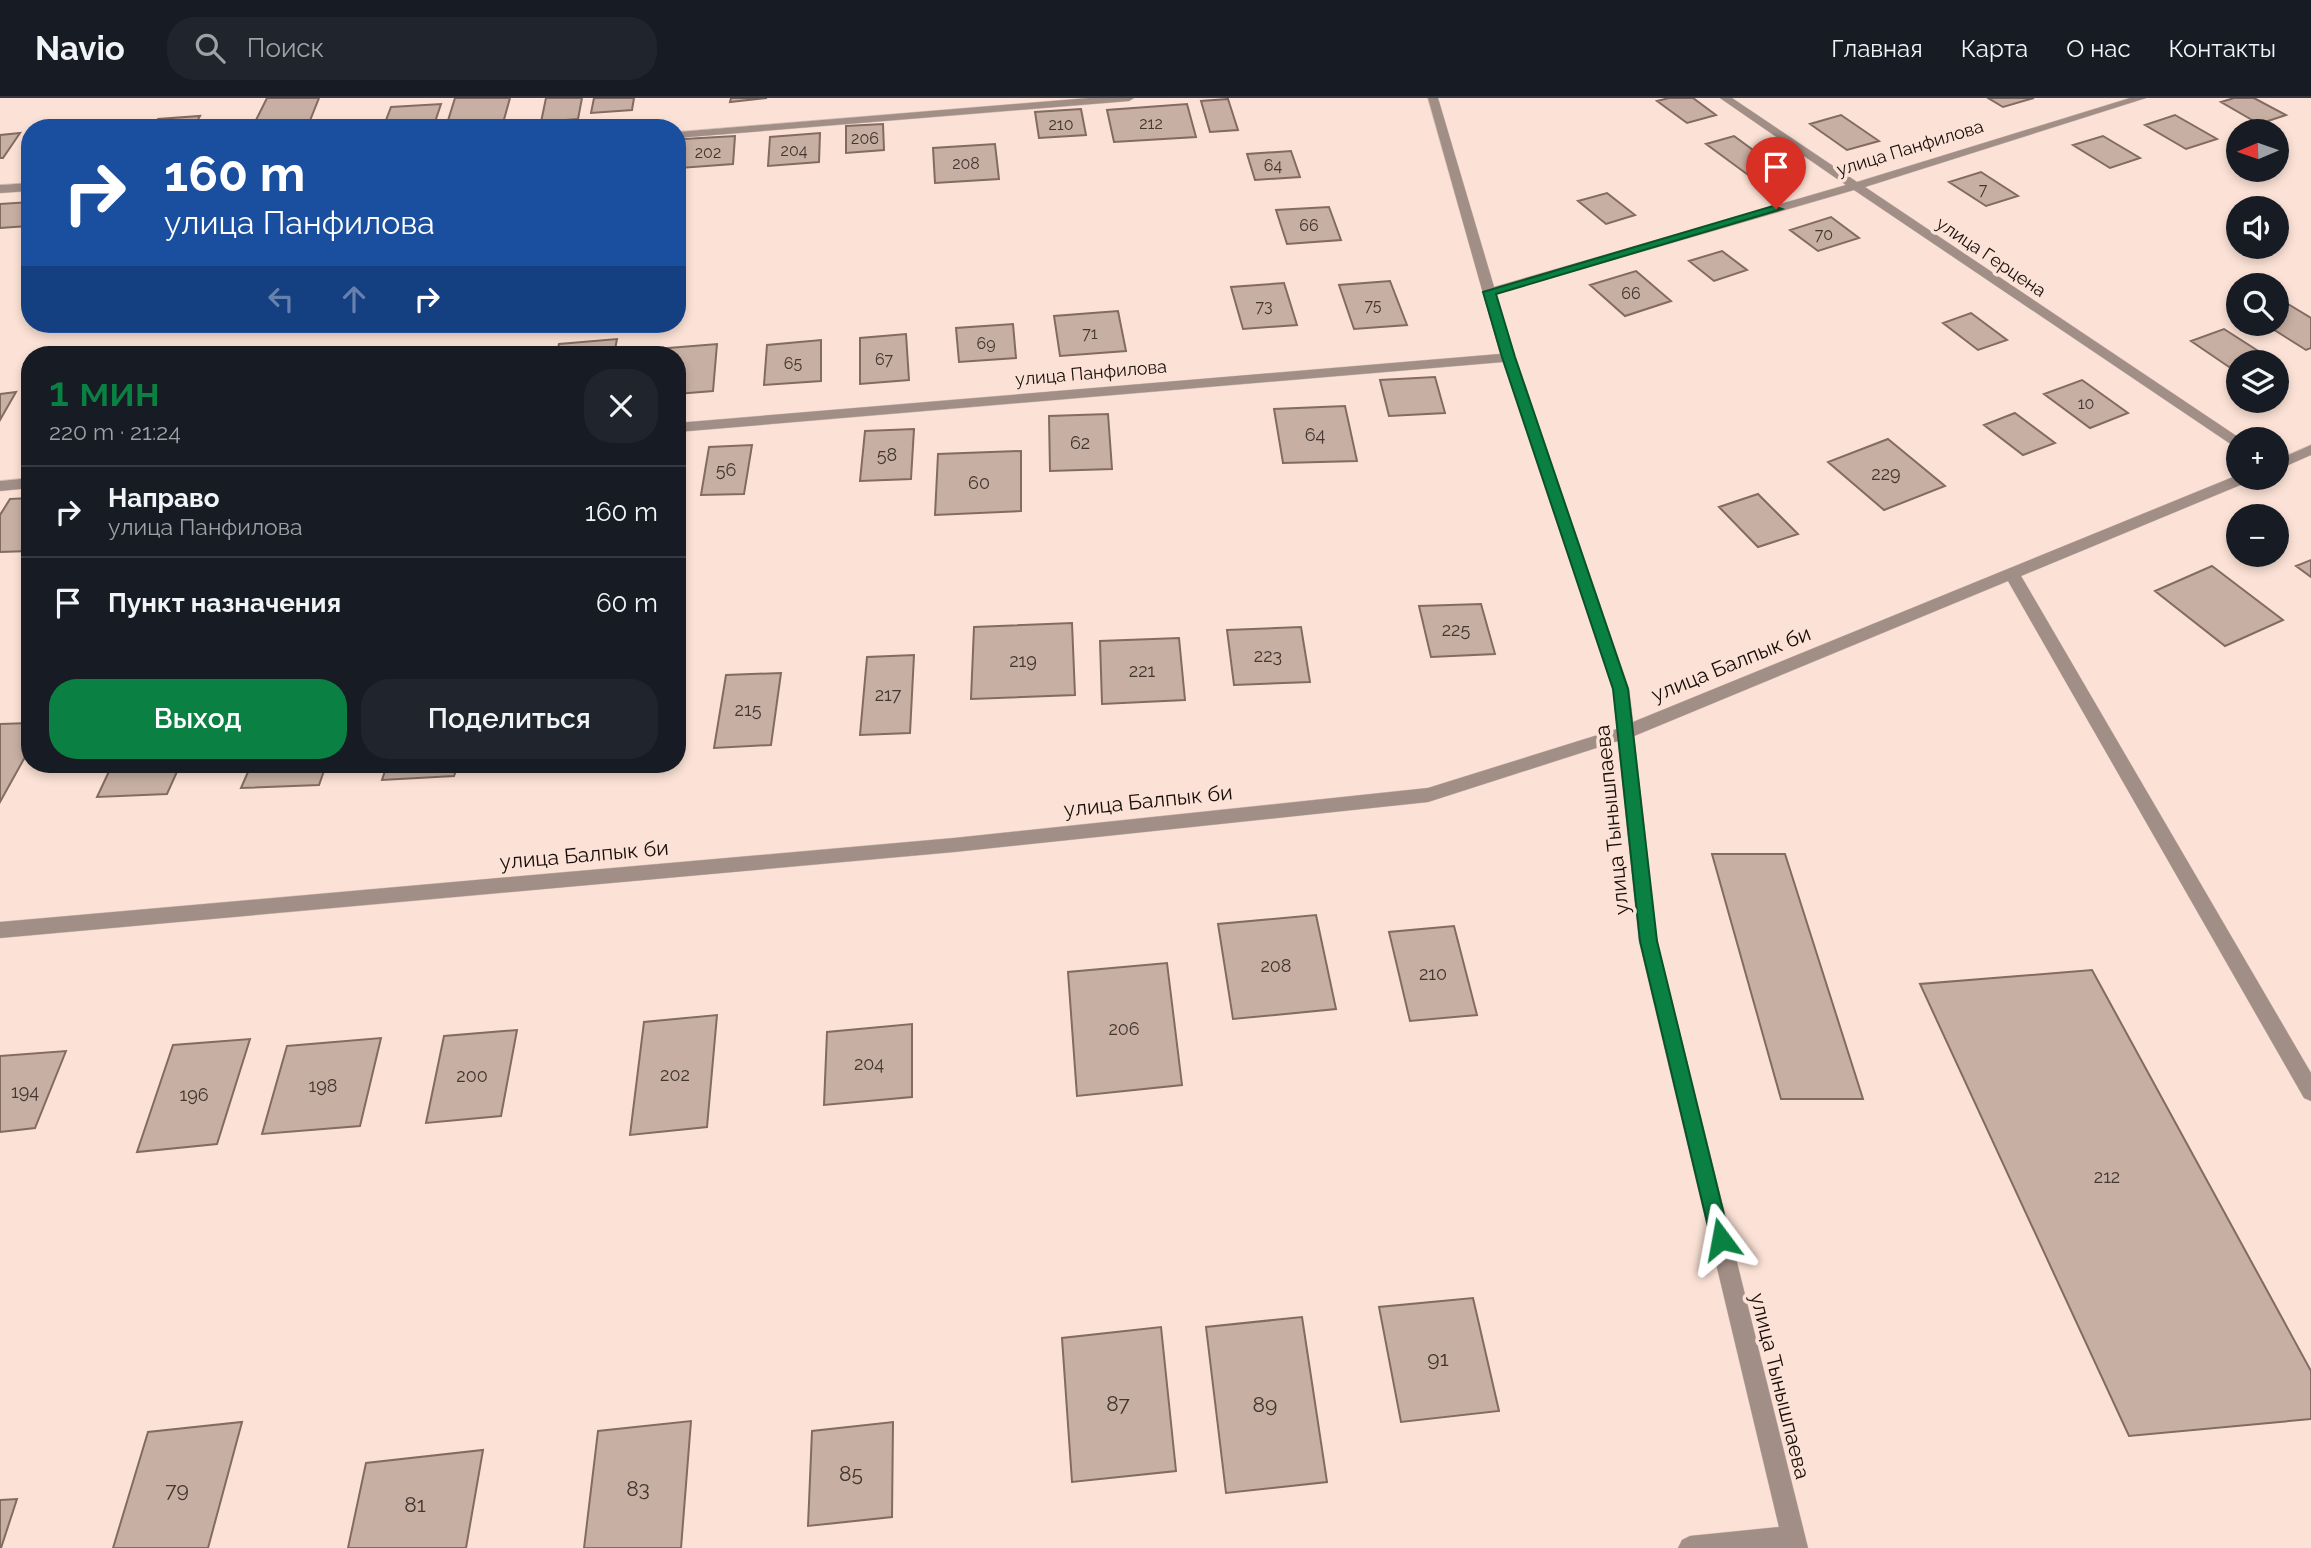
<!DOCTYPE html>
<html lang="ru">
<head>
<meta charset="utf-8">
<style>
  :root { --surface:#171b24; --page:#20242c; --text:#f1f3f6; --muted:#9ea1a6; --line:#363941; --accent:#0b8043 }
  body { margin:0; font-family:Raleway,sans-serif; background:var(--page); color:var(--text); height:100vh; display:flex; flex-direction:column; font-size:26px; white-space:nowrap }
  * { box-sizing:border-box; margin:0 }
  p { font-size:23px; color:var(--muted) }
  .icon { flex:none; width:38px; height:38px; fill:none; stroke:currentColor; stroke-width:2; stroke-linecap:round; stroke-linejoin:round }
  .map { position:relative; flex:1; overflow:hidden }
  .sheet { position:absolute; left:21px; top:248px; width:665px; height:427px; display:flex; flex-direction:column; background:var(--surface); border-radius:28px; box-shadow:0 4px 10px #0003 }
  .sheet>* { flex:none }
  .banner { position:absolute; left:21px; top:21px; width:665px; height:214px; border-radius:28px; box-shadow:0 4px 10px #0003; background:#1a4fa0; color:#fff; overflow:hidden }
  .needle { width:46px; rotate:268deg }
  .fabs { position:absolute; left:2226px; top:21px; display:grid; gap:14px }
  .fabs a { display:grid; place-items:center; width:63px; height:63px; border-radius:50%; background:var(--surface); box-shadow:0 4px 10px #0003; font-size:35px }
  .pin { position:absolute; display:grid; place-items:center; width:60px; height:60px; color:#fff; margin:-72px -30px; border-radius:50% 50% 50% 0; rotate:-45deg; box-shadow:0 0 7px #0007 }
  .pin .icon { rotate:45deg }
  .me { position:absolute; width:77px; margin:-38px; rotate:347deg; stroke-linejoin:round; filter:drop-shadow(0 0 5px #0008) }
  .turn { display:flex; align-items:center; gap:24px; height:147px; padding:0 28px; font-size:32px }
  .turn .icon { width:91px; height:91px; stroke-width:2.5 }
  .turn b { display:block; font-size:49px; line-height:60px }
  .lanes { display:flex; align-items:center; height:66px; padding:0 28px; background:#0003; justify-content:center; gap:35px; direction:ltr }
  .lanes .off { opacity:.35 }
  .round { display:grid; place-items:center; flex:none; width:74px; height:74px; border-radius:28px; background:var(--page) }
  .summary { display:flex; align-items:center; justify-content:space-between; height:119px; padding:0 28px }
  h1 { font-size:42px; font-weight:600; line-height:52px; color:var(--accent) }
  .action { display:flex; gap:14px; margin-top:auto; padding:14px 28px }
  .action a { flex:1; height:80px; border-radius:28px; background:var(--accent); color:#fff; font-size:28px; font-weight:600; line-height:80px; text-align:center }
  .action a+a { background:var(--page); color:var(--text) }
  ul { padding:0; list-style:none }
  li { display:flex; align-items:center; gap:21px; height:91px; padding:0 28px; border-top:2px solid var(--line) }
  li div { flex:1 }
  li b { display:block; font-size:26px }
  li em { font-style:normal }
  header { display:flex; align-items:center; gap:42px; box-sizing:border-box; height:98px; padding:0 35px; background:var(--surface); border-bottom:2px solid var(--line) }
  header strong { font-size:33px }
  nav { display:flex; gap:38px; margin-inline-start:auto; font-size:24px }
  .search { width:490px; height:63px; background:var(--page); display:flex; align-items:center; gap:18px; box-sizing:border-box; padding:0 24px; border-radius:28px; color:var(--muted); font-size:26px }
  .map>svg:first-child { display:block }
</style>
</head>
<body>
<header>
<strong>Navio</strong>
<div class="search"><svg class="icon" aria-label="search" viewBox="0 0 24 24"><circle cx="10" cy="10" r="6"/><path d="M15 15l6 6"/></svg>Поиск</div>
<nav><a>Главная</a><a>Карта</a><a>О нас</a><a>Контакты</a></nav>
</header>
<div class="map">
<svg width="2311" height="1450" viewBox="0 0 2311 1450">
  <rect width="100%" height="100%" fill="#fce2d6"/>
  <!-- building -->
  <path fill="#c7afa3" stroke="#826b61" stroke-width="2" d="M267,0H319L307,30H252Z
    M455,0H510L503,25L446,29Z
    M546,0H582L578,21L541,24Z
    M594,0H634L632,12L591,15Z
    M731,0H767L730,4Z
    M1669,0H1693L1716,17L1687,25L1657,3Z
    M1988,0H2034L2003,9Z
    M2234,0H2254L2286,17L2259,26L2221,4Z
    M1228,1L1238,32L1210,34L1201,3Z
    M441,6L433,30H383L391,9Z
    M1187,6L1196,39L1114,44L1107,12Z
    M1081,11L1086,37L1039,40L1035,14Z
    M1841,17L1879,43L1847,52L1810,26Z
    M2175,17L2217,41L2186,51L2145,27Z
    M200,18L193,30H153L158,21Z
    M883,26L884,52L846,55V28Z
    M20,35L3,60H0V37Z
    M820,35L819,64L768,68L770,39Z
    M735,38L733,66L680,70L684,41Z
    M1734,38L1783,74L1755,82L1706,46Z
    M2103,38L2140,60L2110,70L2073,47Z
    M995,46L999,81L935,85L933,50Z
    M1291,53L1300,79L1255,82L1247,56Z
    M1981,74L2018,98L1986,108L1949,84Z
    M1607,95L1635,117L1606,126L1578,103Z
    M30,104L28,128L0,130V106Z
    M1329,109L1341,142L1287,146L1276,112Z
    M1831,119L1859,140L1818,153L1790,132Z
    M1722,153L1747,172L1714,183L1689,163Z
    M1636,173L1671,203L1625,218L1590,187Z
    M1390,183L1407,227L1354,231L1339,187Z
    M1284,185L1297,227L1243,231L1231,189Z
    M2288,206L2311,220V250L2306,252L2265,226H2277V210Z
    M1118,213L1126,253L1060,258L1054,218Z
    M1971,215L2007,242L1978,252L1943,225Z
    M1013,226L1016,260L959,264L956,230Z
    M2224,231L2263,256L2229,269L2191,243Z
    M906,236L909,282L860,286V240Z
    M617,241L614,257H556L559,246Z
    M821,242V283L764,287L767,247Z
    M717,246L713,293L677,296V257H644V252Z
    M1435,279L1445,315L1389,318L1380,282Z
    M2082,282L2128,315L2090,330L2044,296Z
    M16,294L0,322V296Z
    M1345,308L1357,363L1283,365L1274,311Z
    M2015,315L2055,345L2023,357L1984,327Z
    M1108,316L1112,371L1050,373L1049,318Z
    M914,331L911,381L860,383L865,333Z
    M1888,341L1945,388L1884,412L1828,364Z
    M752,347L744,396L701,397L709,349Z
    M1021,353V413L935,417L938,356Z
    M1758,396L1798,436L1758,449L1719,409Z
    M30,400V453L0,454V417L10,401Z
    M2311,462V479L2296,468Z
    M2212,468L2283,522L2225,548L2155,493Z
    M1481,506L1495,556L1431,559L1419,508Z
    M1072,525L1075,597L971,601L974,529Z
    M1301,529L1310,584L1234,587L1227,532Z
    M1179,540L1185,602L1102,606L1100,543Z
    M914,557L910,635L860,637L867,559Z
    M781,575L771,647L714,650L726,577Z
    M30,625V650L0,704V626Z
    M112,667H180L167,696L97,699Z
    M251,667H326L319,687L241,690Z
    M387,667H458L454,678L382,682Z
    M1712,756H1785L1863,1001H1781Z
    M1316,817L1336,911L1233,921L1218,826Z
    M1454,828L1477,917L1410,923L1389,834Z
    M1167,865L1182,987L1077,998L1068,874Z
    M2092,872L2311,1273V1321L2129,1338L1920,886Z
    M717,917L707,1029L630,1037L644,924Z
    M912,926V999L824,1007L827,934Z
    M517,932L501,1018L426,1025L444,938Z
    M381,940L360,1028L262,1036L287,948Z
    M250,941L217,1046L137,1054L173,947Z
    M66,953L35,1030L0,1034V958Z
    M1473,1200L1499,1313L1401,1324L1379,1209Z
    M1302,1219L1327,1384L1226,1395L1206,1229Z
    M1161,1229L1176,1373L1072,1384L1062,1240Z
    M691,1323L681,1450H584L598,1333Z
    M242,1324L208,1450H113L148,1334Z
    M893,1324L892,1419L808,1428L812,1333Z
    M483,1352L466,1450H348L366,1365Z
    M17,1401L1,1450H0V1402Z"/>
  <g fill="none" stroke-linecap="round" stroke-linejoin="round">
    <!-- minor casing -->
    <g stroke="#d7c0b5" stroke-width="1">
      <path id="minor" d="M1089,0H1134L1129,3L677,40V34Z
        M1428,0H1438L1494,189L1846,87L1720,0H1732L1857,84L2130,0H2146L1865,89L2241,341H2238V351L1854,92L1496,196L1515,259L1629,591L1633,624L2238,377V380H2252L2250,383L2021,478L2311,975V1003L2304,1000L2008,483L1634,638L1657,843L1808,1450H1678L1682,1442L1690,1438L1779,1429L1639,843L1618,643L1428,704L954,754L0,840V824L954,740L1428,690L1617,631L1613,591L1503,264L677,334V325L1500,256Z
        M30,85V93L0,95V87Z
        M2311,347V357L2277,372V362Z
        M30,380V390L0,393V383Z"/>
    </g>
    <!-- minor -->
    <use href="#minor" fill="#a18e87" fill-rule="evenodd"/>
  </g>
  <!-- route -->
  <path fill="#0b8043" stroke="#07532c" stroke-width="2" d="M1773,108L1782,111L1496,196L1515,259L1628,591L1657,843L1730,1141L1728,1148L1721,1151L1714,1148L1711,1141L1640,843L1613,591L1502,259L1483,194Z"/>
  <g text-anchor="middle" stroke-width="7" stroke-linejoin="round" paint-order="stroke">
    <!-- far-number labels -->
    <g font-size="16" fill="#433630">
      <text x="1151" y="31">212</text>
      <text x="1061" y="32">210</text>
      <text x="865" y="46">206</text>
      <text x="794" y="58">204</text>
      <text x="708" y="60">202</text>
      <text x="966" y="71">208</text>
      <text x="1273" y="73">64</text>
      <text x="1983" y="97">7</text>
      <text x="1309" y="133">66</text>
      <text x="1824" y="142">70</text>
      <text x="1631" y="201">66</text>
      <text x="1373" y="213">75</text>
      <text x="1264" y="214">73</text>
      <text x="1090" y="241">71</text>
      <text x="986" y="251">69</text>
      <text x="884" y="267">67</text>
      <text x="793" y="271">65</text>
      <text x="2086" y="311">10</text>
    </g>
    <!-- far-street labels -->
    <g font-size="18" fill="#170e0a" stroke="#fce2d6">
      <text transform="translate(1910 50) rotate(-17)" y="6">улица Панфилова</text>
      <text transform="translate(1991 159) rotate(34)" y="6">улица Герцена</text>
      <text transform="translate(1091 275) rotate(-5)" y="6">улица Панфилова</text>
    </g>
    <!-- number labels -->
    <g font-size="18" fill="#433630">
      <text x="1315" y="343">64</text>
      <text x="1080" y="351">62</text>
      <text x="887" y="363">58</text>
      <text x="726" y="378">56</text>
      <text x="1886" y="382">229</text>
      <text x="979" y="391">60</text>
      <text x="1456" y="538">225</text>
      <text x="1268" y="564">223</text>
      <text x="1023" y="569">219</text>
      <text x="1142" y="579">221</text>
      <text x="888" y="603">217</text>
      <text x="748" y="618">215</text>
      <text x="1276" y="874">208</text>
      <text x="1433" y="882">210</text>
      <text x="1124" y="937">206</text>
      <text x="869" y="972">204</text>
      <text x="675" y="983">202</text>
      <text x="472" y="984">200</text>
      <text x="323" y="994">198</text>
      <text x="25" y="1000">194</text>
      <text x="194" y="1003">196</text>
      <text x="2107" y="1085">212</text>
    </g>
    <!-- street labels -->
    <g font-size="21" fill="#170e0a" stroke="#fce2d6">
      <text transform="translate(1731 566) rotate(-22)" y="7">улица Балпык би</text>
      <text transform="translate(1148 703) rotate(-6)" y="7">улица Балпык би</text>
      <text transform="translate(1612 722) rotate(-96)" y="7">улица Тынышпаева</text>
      <text transform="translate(584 757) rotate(-5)" y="7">улица Балпык би</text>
      <text transform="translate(1780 1288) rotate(76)" y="7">улица Тынышпаева</text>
    </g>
    <!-- near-number labels -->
    <g font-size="21" fill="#433630">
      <text x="1438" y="1268">91</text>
      <text x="1118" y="1313">87</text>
      <text x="1265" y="1314">89</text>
      <text x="851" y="1383">85</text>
      <text x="638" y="1398">83</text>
      <text x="177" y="1399">79</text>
      <text x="415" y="1414">81</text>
    </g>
  </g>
</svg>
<div class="fabs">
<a><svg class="needle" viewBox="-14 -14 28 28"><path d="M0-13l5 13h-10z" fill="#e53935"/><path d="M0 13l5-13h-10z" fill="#9ea1a6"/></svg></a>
<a><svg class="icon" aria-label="sound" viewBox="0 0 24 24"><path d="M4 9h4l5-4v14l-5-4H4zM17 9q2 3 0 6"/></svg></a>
<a><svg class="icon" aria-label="search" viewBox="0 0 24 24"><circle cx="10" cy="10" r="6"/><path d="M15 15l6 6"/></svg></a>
<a><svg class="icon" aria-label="layers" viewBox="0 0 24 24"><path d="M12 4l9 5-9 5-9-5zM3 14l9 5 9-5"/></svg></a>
<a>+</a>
<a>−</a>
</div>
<div class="pin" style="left:1776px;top:111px;background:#d93025"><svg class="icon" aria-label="arrive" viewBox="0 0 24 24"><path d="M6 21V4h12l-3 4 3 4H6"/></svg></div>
<svg class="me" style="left:1721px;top:1141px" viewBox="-20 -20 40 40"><path d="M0-17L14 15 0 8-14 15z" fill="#0b8043" stroke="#fff" stroke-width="4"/></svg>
<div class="banner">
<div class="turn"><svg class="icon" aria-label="right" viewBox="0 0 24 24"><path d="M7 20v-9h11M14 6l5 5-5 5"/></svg><div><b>160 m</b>улица Панфилова</div></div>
<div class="lanes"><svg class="icon off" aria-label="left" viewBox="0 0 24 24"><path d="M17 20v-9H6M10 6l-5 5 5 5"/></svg><svg class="icon off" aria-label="ahead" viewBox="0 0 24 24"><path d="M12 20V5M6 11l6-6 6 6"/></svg><svg class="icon" aria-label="right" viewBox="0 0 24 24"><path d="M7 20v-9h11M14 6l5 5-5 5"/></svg></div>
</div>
<section class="sheet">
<div class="summary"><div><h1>1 мин</h1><p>220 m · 21:24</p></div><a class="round"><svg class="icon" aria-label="close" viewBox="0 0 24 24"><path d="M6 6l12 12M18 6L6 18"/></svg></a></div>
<ul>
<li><svg class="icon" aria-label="right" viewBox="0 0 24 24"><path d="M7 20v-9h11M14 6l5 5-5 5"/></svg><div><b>Направо</b><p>улица Панфилова</p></div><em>160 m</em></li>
<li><svg class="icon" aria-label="arrive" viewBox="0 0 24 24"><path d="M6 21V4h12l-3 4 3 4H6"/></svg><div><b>Пункт назначения</b></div><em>60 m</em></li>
</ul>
<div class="action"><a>Выход</a><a>Поделиться</a></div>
</section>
</div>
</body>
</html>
